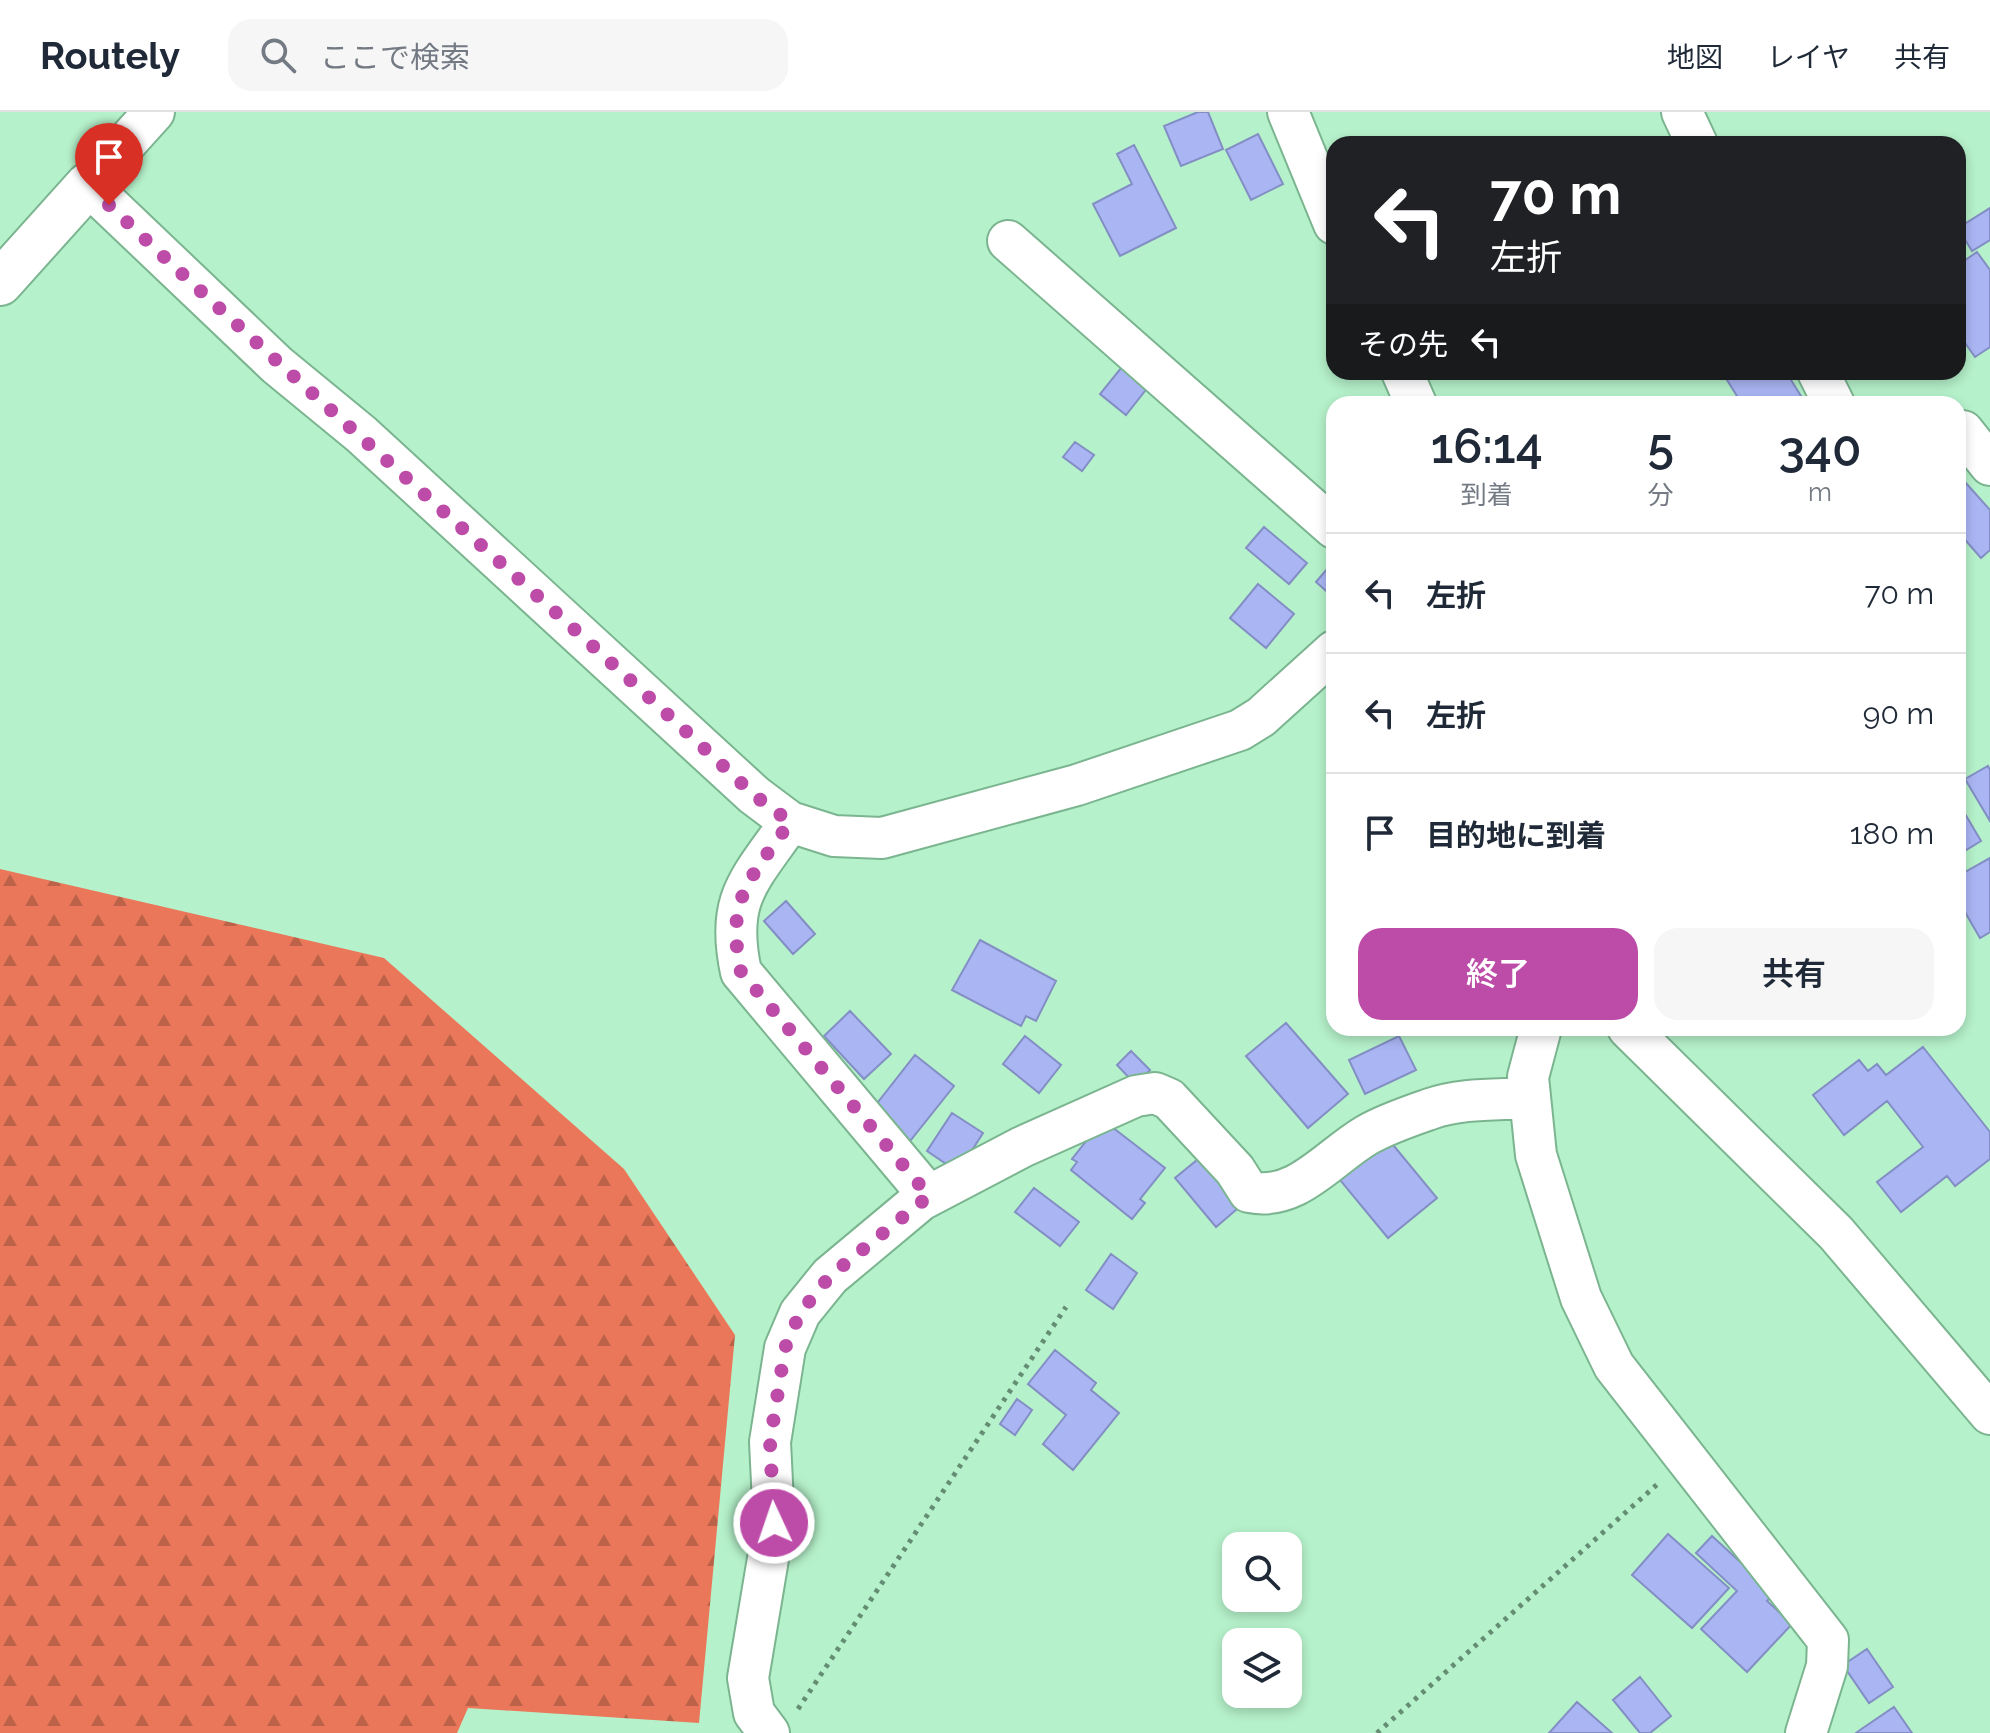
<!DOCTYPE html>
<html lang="ja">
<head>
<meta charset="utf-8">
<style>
  :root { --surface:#fff; --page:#f6f6f7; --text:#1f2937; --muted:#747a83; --line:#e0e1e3; --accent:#bd4ca8 }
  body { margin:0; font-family:Raleway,"Noto Sans JP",sans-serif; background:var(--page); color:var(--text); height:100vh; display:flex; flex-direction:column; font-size:30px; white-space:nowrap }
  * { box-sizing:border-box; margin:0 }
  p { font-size:26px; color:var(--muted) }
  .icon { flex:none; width:44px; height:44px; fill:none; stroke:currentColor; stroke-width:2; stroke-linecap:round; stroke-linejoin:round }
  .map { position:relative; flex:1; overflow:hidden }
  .panel { position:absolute; left:1326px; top:284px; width:640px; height:640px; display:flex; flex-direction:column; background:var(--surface); border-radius:24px; box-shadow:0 4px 12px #0003 }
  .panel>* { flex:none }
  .top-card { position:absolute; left:1326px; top:24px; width:640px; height:244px; border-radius:24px; box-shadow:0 4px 12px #0003; background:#202124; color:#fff; overflow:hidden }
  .tools { position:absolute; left:1222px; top:1420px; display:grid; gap:16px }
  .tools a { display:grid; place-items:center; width:80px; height:80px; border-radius:16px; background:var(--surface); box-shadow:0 4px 12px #0003; font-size:40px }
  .pin { position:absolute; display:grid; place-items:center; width:68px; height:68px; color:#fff; margin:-82px -34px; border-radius:50% 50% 50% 0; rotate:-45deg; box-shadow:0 0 8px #0007 }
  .pin .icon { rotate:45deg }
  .me { position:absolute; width:88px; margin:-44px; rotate:357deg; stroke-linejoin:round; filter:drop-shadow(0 0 6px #0008) }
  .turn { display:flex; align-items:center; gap:28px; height:168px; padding:0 32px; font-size:36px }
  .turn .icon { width:104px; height:104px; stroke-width:2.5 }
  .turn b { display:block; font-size:56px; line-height:68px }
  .then { display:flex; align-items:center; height:76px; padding:0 32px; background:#0003; gap:16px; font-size:30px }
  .eta { display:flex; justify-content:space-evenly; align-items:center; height:136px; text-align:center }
  .eta b { font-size:48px; font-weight:600; line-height:56px }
  .cta { display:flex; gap:16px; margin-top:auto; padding:16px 32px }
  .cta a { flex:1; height:92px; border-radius:24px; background:var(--accent); color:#fff; font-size:32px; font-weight:600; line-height:92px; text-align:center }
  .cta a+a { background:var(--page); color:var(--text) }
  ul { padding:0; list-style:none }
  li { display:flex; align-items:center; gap:24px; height:120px; padding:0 32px; border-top:2px solid var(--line) }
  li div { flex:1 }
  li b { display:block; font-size:30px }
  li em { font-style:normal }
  header { display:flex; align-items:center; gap:48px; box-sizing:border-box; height:112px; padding:0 40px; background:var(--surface); border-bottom:2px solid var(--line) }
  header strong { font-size:38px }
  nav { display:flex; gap:44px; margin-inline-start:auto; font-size:28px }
  .search { width:560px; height:72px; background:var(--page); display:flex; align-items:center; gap:20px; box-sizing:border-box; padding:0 28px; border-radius:24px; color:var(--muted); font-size:30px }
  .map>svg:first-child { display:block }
</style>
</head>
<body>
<header>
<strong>Routely</strong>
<div class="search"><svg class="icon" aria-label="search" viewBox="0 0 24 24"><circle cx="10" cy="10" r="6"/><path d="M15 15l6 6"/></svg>ここで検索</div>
<nav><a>地図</a><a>レイヤ</a><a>共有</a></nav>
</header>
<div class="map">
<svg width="1990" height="1621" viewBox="0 0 1990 1621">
  <defs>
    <pattern id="forest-firs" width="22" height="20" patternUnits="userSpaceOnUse" patternTransform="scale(2)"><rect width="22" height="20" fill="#ea7759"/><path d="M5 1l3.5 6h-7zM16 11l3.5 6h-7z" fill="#bc6249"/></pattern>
  </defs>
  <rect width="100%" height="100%" fill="#b5f1ca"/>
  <!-- forest -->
  <path fill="url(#forest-firs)" d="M0,757L384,846L624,1057L735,1223L699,1611L468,1596L457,1621H0Z"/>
  <!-- building -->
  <path fill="#aab6f4" stroke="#838ec4" stroke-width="2" d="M1198,0H1208L1223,37L1181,54L1164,14Z
    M1258,22L1283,72L1251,88L1226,38Z
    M1134,33L1176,116L1120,144L1093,92L1132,72L1117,42Z
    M1990,96V128L1972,139L1958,116Z
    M1977,140L1990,158V235L1975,245L1958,221V153Z
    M1126,250L1152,270L1126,303L1100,282Z
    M1722,260H1786L1806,292H1742Z
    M1075,330L1094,343L1082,359L1063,345Z
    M1965,370L1990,398V438L1981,446L1960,422L1958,424V376Z
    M1264,415L1307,451L1289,472L1246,436Z
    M1334,449V486L1316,470Z
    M1258,472L1294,502L1266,536L1230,506Z
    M1988,654L1990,658V709L1965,667Z
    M1958,690L1981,729L1958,743Z
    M1990,746V820L1980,826L1958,788V764Z
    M786,789L815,822L793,842L764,809Z
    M980,828L1056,869L1036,909L1026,904L1021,914L952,878Z
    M850,899L891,942L864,967L824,924Z
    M1286,911L1348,982L1308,1016L1246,944Z
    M1025,924L1061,953L1039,981L1003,952Z
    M1399,924L1416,958L1365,982L1349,948Z
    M1923,935L1990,1020V1047L1955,1074L1947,1064L1901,1100L1877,1070L1923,1035L1887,989L1844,1023L1813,983L1859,948L1868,959L1877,952L1886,963Z
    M1131,939L1150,958L1136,973L1117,953Z
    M915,943L954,974L910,1029L871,999Z
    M952,1001L983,1021L958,1060L927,1039Z
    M1103,1008L1165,1056L1140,1087L1145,1091L1132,1107L1071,1058L1077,1050L1072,1047Z
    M1389,1028L1437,1086L1388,1126L1340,1068Z
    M1202,1044L1243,1092L1216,1115L1175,1066Z
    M1034,1076L1079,1110L1060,1134L1015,1100Z
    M1111,1142L1137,1161L1113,1197L1086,1178Z
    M1055,1238L1096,1271L1091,1278L1119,1301L1073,1358L1043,1332L1066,1303L1028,1272Z
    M1017,1287L1032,1298L1015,1323L1000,1312Z
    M1668,1422L1729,1476L1692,1516L1632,1463Z
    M1712,1424L1774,1481L1767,1489L1792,1512L1747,1560L1701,1517L1737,1479L1696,1441Z
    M1867,1537L1893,1575L1869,1591L1843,1553Z
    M1640,1565L1671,1604L1650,1621H1640L1613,1588Z
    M1577,1590L1612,1621H1549Z
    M1894,1595L1912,1621H1856L1860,1618Z"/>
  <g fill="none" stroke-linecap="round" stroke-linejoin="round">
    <!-- minor casing -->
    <g stroke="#7bb590" stroke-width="44">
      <path id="minor" d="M154,0L88,73L277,253L361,322L754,683L790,710L834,724L882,726L1077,673L1240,618L1261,605L1334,539
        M1288,0L1334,112
        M1682,0L1697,32
        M1008,129L1334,416
        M1402,260L1416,292
        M1818,260L1834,292
        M1963,319L1990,353
        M790,710C750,768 725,786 741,860L929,1084
        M1541,916L1528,965L1536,1043L1581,1186L1614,1254L1828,1528L1827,1554L1806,1621
        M1628,916L1836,1121L1990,1302
        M769,1621L754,1601L748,1566L774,1411L770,1330L785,1236L800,1201L830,1164L921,1088L1022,1035L1136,984L1155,981L1169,987L1235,1058L1249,1080C1297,1090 1329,1045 1367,1023C1386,1012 1410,1004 1430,997C1461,986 1496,988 1528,986"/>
    </g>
    <!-- tertiary casing -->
    <g stroke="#7bb590" stroke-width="48">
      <path id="tertiary" d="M0,171L88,73"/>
    </g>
    <!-- path -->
    <path stroke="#648d73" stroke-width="5" stroke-dasharray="4 6" stroke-linecap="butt" d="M798,1597L1066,1195
      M1377,1621L1661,1369"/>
    <!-- minor -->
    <use href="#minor" stroke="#fff" stroke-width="40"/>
    <!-- tertiary -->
    <use href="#tertiary" stroke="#fff" stroke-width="44"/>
  </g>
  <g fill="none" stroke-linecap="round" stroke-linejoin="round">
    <!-- route -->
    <path stroke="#bd4ca8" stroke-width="14" stroke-dasharray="0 25.2" d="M109,93C320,294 542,483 754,683L790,710C750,768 725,786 741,860L929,1084L830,1164L800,1201L785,1236L770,1330L774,1411"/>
  </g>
</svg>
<div class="tools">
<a><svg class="icon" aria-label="search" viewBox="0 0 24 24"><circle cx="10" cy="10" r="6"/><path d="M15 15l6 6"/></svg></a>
<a><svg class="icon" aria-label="layers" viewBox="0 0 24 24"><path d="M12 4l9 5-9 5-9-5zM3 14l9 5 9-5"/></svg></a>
</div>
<div class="pin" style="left:109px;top:93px;background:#d93025"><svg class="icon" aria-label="arrive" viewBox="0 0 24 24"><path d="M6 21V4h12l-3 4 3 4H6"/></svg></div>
<svg class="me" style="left:774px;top:1411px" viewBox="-20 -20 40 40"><circle r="17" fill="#bd4ca8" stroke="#fff" stroke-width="3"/><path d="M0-11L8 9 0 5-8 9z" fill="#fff"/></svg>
<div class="top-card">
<div class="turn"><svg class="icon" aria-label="left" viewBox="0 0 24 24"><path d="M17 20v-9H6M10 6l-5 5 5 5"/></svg><div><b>70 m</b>左折</div></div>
<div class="then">その先<svg class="icon" aria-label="left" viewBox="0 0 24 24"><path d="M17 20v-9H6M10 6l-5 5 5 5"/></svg></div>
</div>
<section class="panel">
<div class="eta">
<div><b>16:14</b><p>到着</p></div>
<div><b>5</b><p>分</p></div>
<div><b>340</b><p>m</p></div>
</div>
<ul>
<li><svg class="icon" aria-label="left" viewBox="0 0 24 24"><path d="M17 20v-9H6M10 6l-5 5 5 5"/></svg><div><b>左折</b></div><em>70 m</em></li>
<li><svg class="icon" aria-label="left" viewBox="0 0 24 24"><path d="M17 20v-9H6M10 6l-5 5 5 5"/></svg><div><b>左折</b></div><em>90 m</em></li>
<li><svg class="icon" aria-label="arrive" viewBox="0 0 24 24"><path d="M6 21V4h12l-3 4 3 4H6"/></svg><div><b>目的地に到着</b></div><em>180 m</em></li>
</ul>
<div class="cta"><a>終了</a><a>共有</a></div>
</section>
</div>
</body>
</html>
